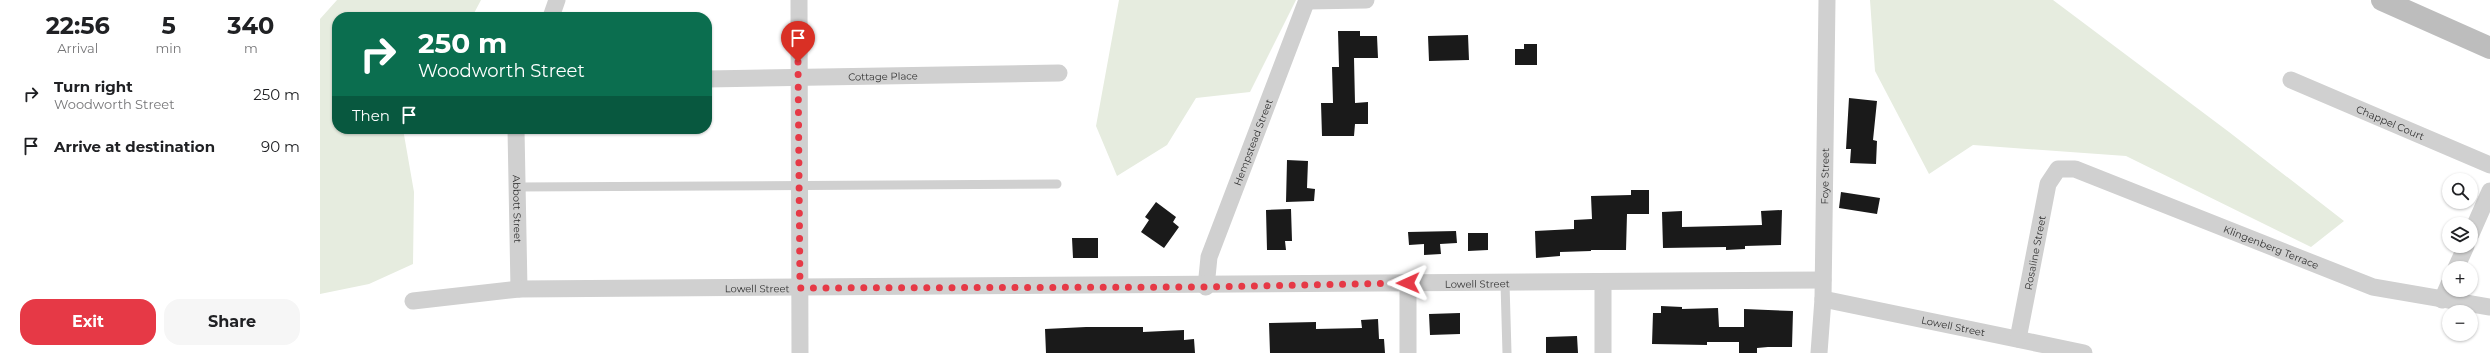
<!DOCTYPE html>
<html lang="en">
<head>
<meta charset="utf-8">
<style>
  :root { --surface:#fff; --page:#f6f6f6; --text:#202124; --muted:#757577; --accent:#e63946 }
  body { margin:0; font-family:Montserrat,sans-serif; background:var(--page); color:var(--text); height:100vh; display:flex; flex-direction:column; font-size:15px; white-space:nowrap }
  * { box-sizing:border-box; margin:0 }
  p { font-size:13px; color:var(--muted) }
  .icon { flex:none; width:22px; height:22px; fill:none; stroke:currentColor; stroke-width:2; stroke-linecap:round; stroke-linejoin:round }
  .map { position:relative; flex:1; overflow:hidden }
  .panel { display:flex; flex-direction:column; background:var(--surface); width:320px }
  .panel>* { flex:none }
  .banner { position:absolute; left:12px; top:12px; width:380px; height:122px; border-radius:16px; box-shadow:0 1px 3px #0004; background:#0b6e4f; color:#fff; overflow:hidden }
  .tools { position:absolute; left:2122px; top:173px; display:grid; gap:8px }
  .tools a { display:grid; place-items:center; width:36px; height:36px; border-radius:50%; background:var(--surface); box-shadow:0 1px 3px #0004; font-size:20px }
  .pin { position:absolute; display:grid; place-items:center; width:34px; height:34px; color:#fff; margin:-41px -17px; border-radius:50% 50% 50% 0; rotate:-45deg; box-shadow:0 0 4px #0007 }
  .pin .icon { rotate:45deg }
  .me { position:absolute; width:44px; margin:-22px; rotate:269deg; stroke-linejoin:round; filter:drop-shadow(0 0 3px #0008) }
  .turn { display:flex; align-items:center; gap:14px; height:84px; padding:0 20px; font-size:18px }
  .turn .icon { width:52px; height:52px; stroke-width:2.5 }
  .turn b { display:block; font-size:28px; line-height:34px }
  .then { display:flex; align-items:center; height:38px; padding:0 20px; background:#0003; gap:8px; font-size:15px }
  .eta { display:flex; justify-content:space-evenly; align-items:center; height:68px; text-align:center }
  .eta b { font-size:24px; font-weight:700; line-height:28px }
  .cta { display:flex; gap:8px; margin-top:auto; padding:8px 20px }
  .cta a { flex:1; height:46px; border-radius:16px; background:var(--accent); color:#fff; font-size:16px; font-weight:700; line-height:46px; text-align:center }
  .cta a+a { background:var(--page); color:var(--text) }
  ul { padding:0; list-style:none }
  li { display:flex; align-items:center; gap:12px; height:52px; padding:0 20px }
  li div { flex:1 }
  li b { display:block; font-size:15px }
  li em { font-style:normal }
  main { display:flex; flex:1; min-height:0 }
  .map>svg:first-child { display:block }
</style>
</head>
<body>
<main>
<section class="panel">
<div class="eta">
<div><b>22:56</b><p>Arrival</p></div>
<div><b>5</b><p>min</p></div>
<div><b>340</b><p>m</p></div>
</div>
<ul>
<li><svg class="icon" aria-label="right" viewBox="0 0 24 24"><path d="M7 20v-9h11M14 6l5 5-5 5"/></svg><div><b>Turn right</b><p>Woodworth Street</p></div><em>250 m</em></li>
<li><svg class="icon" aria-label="arrive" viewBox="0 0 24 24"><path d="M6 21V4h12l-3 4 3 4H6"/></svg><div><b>Arrive at destination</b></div><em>90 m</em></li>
</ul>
<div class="cta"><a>Exit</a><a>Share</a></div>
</section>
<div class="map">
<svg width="2170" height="353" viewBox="0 0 2170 353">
  <rect width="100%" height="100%" fill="#fff"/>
  <!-- green -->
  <path fill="#e6ecdf" d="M17,0H161L152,17H17V129H83L94,192L93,264L49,284L0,294V19Z
    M799,0H976L930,92L876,98L847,145L797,176L776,126Z
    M1550,0H1733L1909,132L2024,221L1991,247L1806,156L1653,145L1609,174L1555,71Z"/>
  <!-- building -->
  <path fill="#1a1a1a" d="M1018,31H1040V36H1057L1058,58H1034L1035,103L1048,102V124H1035L1034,136H1002L1001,103H1013L1012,67H1019Z
    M1148,35L1149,60L1109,61L1108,36Z
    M1204,44H1217V65H1195V49H1204Z
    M1529,98L1557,101L1553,140L1557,141L1556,164L1530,163L1531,149H1526Z
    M967,160L988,161L987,188L995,189L994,201L966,202Z
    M1311,190H1329V214H1307L1306,250H1271V251L1240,252V256L1216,258L1215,231L1254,229V220L1272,219L1271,196L1311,195Z
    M1521,192L1560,198L1557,214L1519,208Z
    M836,202L856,217L853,222L859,227L844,248L821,232L829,220L825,217Z
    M971,209L972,241H965L966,250H947L946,210Z
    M1462,210L1461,245L1425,246V249L1406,250V247L1343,248L1342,212L1362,211V227L1404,226L1442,225L1441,211Z
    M1136,231L1137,243L1120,244L1121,254L1104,255V244L1089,245L1088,232Z
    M1148,233H1168V250L1148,251Z
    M752,238H778V258H753Z
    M1341,306L1362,307V309L1398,308L1399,327H1424V309L1473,311L1472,347H1448L1437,348V353H1419V342H1387V345L1332,344L1333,313H1341Z
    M1140,313V334L1110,335L1109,314Z
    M1058,319L1059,339H1064L1065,353H950L949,323L996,322V329L1042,328L1041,320Z
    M766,327H823V332L864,330V340L874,339L875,353H726L725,329Z
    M1257,336L1258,353H1226V337Z"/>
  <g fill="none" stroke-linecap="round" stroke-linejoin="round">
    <!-- service -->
    <path stroke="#d0d0d0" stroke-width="9" d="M197,187L737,184
      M1185,283L1187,353"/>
    <!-- minor -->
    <g stroke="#d0d0d0" stroke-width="17">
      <path d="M479,0L480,353"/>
      <path d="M987,1L1046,0"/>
      <path d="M231,17L237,0"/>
      <path id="s1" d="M387,79L739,73"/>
      <path id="s2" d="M1971,80L2170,165"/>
      <path id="s3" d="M196,129L199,289"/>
      <path d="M2151,234L2170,191"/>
      <path d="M2136,268L2146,246"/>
      <path d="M1088,283V353"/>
      <path d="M1283,283V353"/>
      <path id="s4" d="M886,287L889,257L987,0"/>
      <path id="s5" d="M1503,299L1764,353"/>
      <path d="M2122,300L2129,284"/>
      <path id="s6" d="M93,301L199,289C633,288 1068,285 1503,280"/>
      <path id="s7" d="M1698,339L1728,184L1738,169H1755L2053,287L2170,307"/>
      <path id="s8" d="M1499,353L1503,299L1507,0"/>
    </g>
    <!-- secondary -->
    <path stroke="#bdbdbd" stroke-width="22" d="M2062,0L2170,48"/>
  </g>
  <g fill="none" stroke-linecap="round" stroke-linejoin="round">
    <!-- route -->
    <path stroke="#e63946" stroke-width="7" stroke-dasharray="0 12.6" d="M478,62L480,288L886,287L1088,283"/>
  </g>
  <g text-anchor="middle" stroke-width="4" stroke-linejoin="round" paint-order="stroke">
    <!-- street labels -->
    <g font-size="10" fill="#333" stroke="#fff">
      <text dy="4" stroke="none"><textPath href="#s1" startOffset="176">Cottage Place</textPath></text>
      <text dy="4" stroke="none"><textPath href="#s2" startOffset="108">Chappel Court</textPath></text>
      <text dy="4" stroke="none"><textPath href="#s4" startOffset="153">Hempstead Street</textPath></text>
      <text dy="4" stroke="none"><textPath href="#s8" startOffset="177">Foye Street</textPath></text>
      <text dy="4" stroke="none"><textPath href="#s3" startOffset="80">Abbott Street</textPath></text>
      <text dy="4" stroke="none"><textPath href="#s7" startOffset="404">Klingenberg Terrace</textPath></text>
      <text dy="4" stroke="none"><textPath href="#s7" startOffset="88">Rosaline Street</textPath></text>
      <text dy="4" stroke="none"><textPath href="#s6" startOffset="1065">Lowell Street</textPath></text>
      <text dy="4" stroke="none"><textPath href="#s6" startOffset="345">Lowell Street</textPath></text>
      <text dy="4" stroke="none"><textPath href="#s5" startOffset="133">Lowell Street</textPath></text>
    </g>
  </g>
</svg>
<div class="tools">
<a><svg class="icon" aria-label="search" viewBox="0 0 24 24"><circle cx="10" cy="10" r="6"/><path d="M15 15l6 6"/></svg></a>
<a><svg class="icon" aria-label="layers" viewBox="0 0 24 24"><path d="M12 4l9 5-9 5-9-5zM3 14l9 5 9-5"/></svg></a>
<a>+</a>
<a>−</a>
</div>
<div class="pin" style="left:478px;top:62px;background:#d93025"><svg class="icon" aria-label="arrive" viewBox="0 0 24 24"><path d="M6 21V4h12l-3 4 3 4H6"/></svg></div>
<svg class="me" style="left:1088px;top:283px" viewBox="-20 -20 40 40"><path d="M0-17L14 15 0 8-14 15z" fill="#e63946" stroke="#fff" stroke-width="4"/></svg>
<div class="banner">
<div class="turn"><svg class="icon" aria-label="right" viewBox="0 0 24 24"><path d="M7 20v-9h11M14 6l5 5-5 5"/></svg><div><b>250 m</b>Woodworth Street</div></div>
<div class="then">Then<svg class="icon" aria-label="arrive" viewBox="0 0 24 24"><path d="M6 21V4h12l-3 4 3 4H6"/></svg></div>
</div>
</div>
</main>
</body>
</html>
